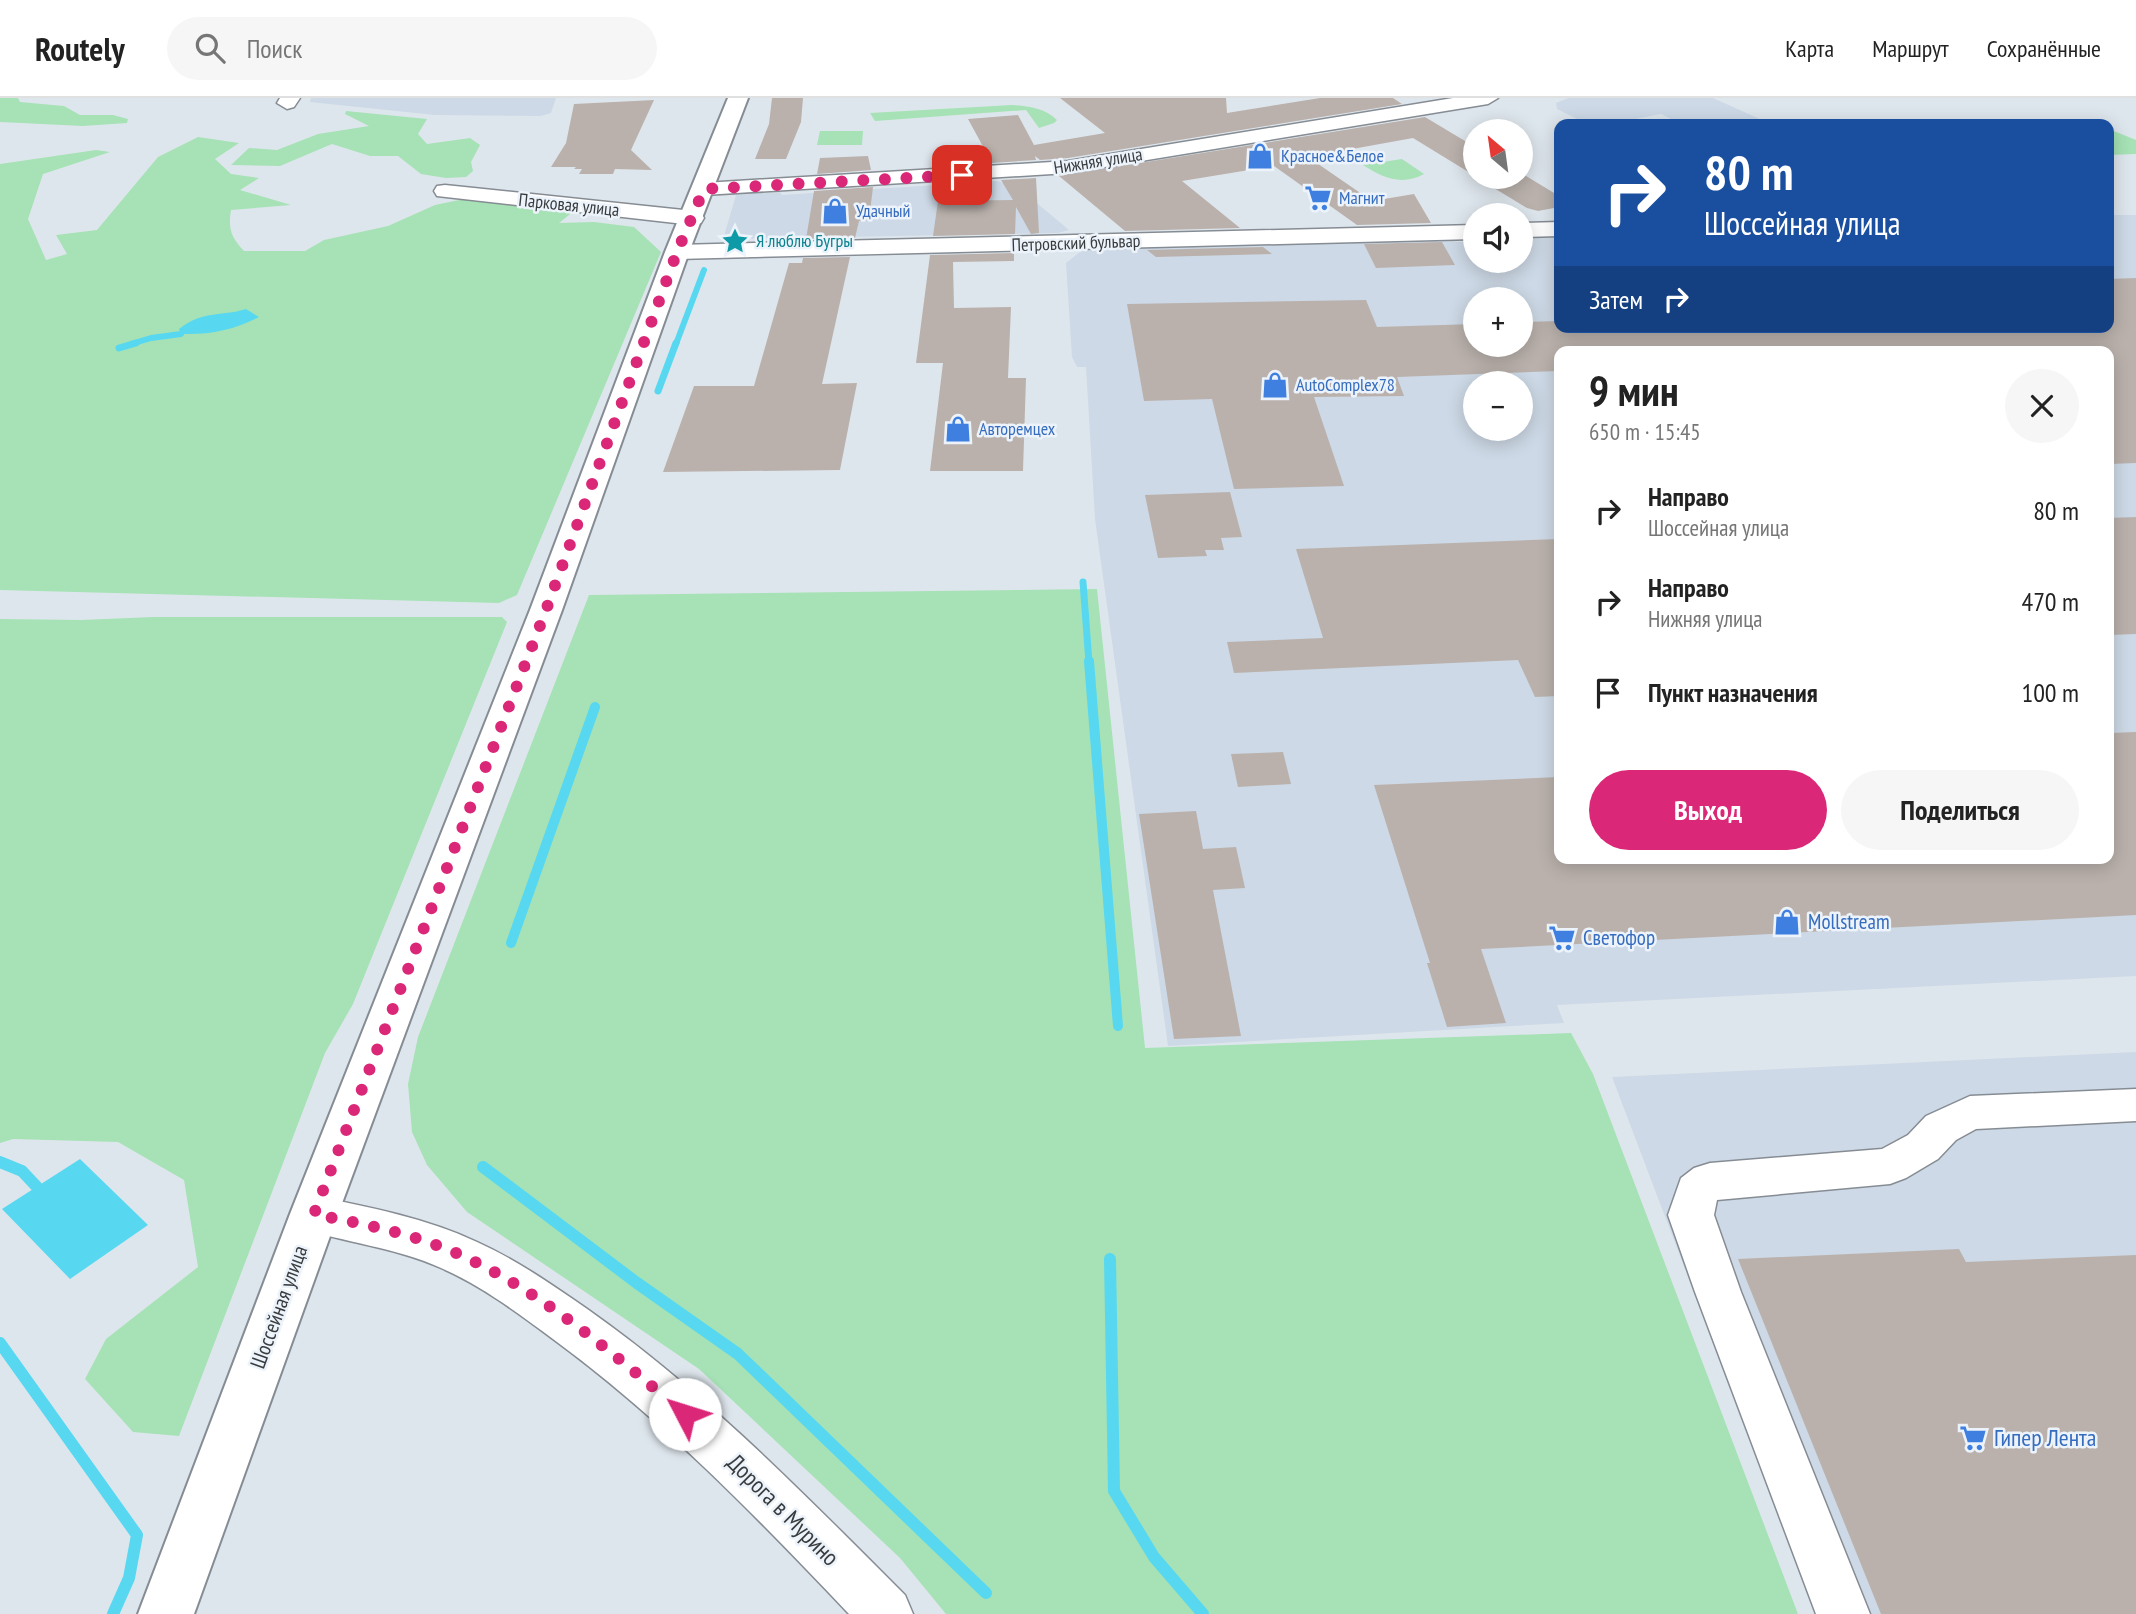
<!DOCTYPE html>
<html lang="ru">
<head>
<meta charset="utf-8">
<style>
  :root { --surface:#fff; --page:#f6f6f6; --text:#222; --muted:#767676; --line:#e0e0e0; --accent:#db2777 }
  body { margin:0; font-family:"PT Sans Narrow",sans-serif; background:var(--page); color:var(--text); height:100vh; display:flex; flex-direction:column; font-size:26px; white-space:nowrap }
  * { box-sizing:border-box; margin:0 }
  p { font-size:23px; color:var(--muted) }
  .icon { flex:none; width:38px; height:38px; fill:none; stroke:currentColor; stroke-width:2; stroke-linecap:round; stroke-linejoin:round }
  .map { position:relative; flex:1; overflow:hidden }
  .drawer { position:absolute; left:1554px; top:248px; width:560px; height:518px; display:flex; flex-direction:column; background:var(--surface); border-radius:14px; box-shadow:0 4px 18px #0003 }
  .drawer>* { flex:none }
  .guide { position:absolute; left:1554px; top:21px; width:560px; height:214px; border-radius:14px; box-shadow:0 4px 18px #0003; background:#1a4fa0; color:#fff; overflow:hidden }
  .needle { width:46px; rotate:331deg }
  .fabs { position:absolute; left:1463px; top:21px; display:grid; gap:14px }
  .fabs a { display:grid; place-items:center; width:70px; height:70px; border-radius:50%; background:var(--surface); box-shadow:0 4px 18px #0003; font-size:35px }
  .pin { position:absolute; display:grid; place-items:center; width:60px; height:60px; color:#fff; margin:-30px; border-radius:14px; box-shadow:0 4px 10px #0006 }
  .me { position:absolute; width:77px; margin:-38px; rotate:310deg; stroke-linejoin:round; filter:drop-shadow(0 0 5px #0008) }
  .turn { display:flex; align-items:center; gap:24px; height:147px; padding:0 35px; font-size:32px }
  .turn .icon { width:91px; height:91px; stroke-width:2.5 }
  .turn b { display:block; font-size:49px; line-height:60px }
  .then { display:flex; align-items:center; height:66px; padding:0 35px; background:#0003; gap:14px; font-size:26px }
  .round { display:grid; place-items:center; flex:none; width:74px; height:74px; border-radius:37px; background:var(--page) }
  .summary { display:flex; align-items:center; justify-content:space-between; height:119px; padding:0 35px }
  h1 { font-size:42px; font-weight:600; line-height:52px }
  .action { display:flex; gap:14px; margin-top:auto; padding:14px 35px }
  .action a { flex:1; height:80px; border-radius:42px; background:var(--accent); color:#fff; font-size:28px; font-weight:600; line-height:80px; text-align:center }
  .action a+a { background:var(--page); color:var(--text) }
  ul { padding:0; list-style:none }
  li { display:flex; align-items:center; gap:21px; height:91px; padding:0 35px }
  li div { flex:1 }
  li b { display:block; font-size:26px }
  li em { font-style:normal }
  header { display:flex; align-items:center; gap:42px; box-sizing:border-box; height:98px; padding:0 35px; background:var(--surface); border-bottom:2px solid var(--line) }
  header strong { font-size:33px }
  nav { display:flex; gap:38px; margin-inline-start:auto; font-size:24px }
  .search { width:490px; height:63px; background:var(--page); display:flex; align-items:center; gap:18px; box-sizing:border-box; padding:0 24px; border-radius:38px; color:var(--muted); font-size:26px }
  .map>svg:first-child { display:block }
</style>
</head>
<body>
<header>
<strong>Routely</strong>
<div class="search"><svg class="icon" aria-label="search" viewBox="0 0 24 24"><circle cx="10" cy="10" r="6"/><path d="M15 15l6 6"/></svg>Поиск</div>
<nav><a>Карта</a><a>Маршрут</a><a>Сохранённые</a></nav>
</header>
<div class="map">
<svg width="2136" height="1516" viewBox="0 0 2136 1516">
  <rect width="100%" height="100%" fill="#dee6ed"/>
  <!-- built -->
  <path fill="#cdd9e6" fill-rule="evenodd" d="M311,0H556L551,15L541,18L435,17L310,4Z
    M1568,0H1713L1771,26H1681L1661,16L1609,26H1587L1557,11L1556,5Z
    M998,83L1019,90L1069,132L1058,135L731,141L724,138L736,97L780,94L782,97Z
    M2109,117H2136V878L1557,907L1564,925L1168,948L1095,421L1086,269H1077L1072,259L1066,165L1085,150L1442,140L1457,144H1475V163H1521V137L1559,136V229H2109ZM1475,201H1521V247H1475ZM1559,254H2109V761H1559ZM1475,285H1521V331H1475Z
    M2136,954V1516H1816L1612,979Z"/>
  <!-- green -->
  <path fill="#a6e2b5" d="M0,0H18L20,4L64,8L80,17H113L128,21L127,25L83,28L0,24Z
    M1012,7C1028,8 1045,10 1057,22L1054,25L1039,30L1026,12L875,23L870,15Z
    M346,13L427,21L418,36L427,46L470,40L480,47L471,64L473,73L466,79L446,80L421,76L398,58H370L332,46L280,68L231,67L249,50L277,52L318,36L369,28L345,16Z
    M2109,31L2136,42V56L2109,57Z
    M820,33H863L862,47H817Z
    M198,39L239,45L215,61L231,76L259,80L240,92L291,107L231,112C228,131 231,139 244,153H305L324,142L388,128L435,107L464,101L574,113L559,125L594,124L634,129L661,154L517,497L499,505L0,492V66L96,52L110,54L43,76L28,121L46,162L67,156L56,137L97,132L158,59Z
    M1402,61L1424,76C1402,88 1383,80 1363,67Z
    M1097,491L1145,950L1571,935L1593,976L1798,1516H946L900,1460L699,1271L467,1114L427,1067L412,1034L408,986L418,939L589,497Z
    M153,519H502L507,524L353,906L325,955L179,1338L133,1334L85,1281L106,1241L198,1169L184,1082L118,1044L13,1041L0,1045V521L81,522Z"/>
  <!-- water -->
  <path fill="#57d8f0" d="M246,211L259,219C234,232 210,237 181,236L179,231C203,212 220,219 246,211Z
    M80,1061L148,1127L70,1181L2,1111Z"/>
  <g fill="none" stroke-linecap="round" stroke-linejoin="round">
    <!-- stream-far3 -->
    <path stroke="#57d8f0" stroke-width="6" d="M131,246L151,240L181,236
      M676,246L704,172"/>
    <!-- stream-far2 -->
    <path stroke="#57d8f0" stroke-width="7" d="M119,250L136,245
      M658,293L676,245
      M1083,484L1089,565"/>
    <!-- stream-far1 -->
    <path stroke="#57d8f0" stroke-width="10" d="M1089,563L1118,928
      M511,845L595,609"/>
    <!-- stream -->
    <path stroke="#57d8f0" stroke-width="12" d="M0,1064L22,1073L37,1089
      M483,1069L637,1185L738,1256L986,1495
      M1110,1161L1114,1393L1154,1459L1203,1516
      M0,1245L137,1437L129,1480L113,1516"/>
  </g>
  <!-- building -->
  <path fill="#bab1ac" d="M772,0H803L801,24L786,61H755L769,26Z
    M1060,0H1226L1227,15L1320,0H1393L1402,6L1068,60L1040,62L1035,58L1036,62L992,65L968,21L1018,17L1034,47L1105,35Z
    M654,2L631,52L652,72L615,71L613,76H579L582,71H574L576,69H551L566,45L574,6Z
    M1425,19L1475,49V78L1413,40L1308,59L1372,103L1414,96L1431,125L1357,127L1274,68L1182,83L1240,130L1125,133L1059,78Z
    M868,58L871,72L817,76L820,60Z
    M1521,75L1559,98V109L1538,113L1527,110L1476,79H1521Z
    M1036,80L1039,135L1031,136L1016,109L1015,136L933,138L938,103L1013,102L1001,82Z
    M873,89L869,122L859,123L855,140L806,141L814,93Z
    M1442,144L1455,167L1376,170L1364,146Z
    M1263,149L1272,156L1156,159L1147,152Z
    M1014,155V163L953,164L954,210L1011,209L1008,280H1026L1023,373H930L943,265H916L930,157Z
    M850,159L822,286L857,285L840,372L663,374L694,288H754L789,165H802L803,160Z
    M2136,180V365L2109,366V254H1559V273L1397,279L1404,298L1314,299L1344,388L1234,391L1212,301L1144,303L1127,206L1366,202L1377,229L1475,226V247H1521V224L1559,223V229H2109V181Z
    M1230,394L1242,439L1221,440L1224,452H1205L1207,458L1158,460L1145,397Z
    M2136,419V536L2109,537V420Z
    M1559,441V598L1535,599L1518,562L1234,575L1227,544L1323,540L1296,451Z
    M2136,634V817L1481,851L1506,925L1447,929L1427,865H1430L1374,687L1559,679V761H2109V635Z
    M1283,654L1291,686L1238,689L1231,656Z
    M1196,713L1203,751L1236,749L1245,790L1213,792L1241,938L1174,941L1139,716Z
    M1959,1151L1966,1164L2136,1157V1516H1881L1738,1161Z"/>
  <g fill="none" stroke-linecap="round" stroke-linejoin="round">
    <!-- minor casing -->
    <g stroke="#868c93" stroke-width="3">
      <path id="minor" d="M280,0H300L294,9L287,11L277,5Z
        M1453,0H1498L1488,6L1068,75L704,97L696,96L693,91L696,86L704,85L1068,63Z
        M445,87L693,113L701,115L704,120L701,125L693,127L437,98L434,93L437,88Z
        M1559,124V138L1521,139V125Z
        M1475,127V141L677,161L669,159L666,154L669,149L677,147Z
        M2136,991V1023L1976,1031L1956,1042L1938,1061L1906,1080L1890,1086L1717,1102L1714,1117L1741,1194L1870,1516H1816L1695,1194L1668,1117L1681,1080L1694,1070L1710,1065L1882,1051L1908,1037L1926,1018L1970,998Z
        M314,1098C369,1109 426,1120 477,1144C517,1162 554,1188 590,1213C706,1295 805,1397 905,1497L913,1516H849C756,1418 662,1321 553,1241C518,1215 482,1188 441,1170C395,1149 345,1145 298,1129L291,1116L298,1103Z"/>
    </g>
    <!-- major casing -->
    <g stroke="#868c93" stroke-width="4">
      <path id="major" d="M728,0H748L689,154L562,512L338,1116L194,1516H138L290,1116L530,512L665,154Z"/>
    </g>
    <!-- minor -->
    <use href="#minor" fill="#fff" fill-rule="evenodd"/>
    <!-- major -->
    <use href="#major" fill="#fff" fill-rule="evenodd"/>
  </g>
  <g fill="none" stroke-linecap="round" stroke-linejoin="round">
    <!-- route -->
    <path stroke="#db2777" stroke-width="12" stroke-dasharray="0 21.6" d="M685,1316C609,1252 523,1177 428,1144C391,1131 352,1124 314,1116L546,512L677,154L704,91L962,77"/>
  </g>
  <!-- icons -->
  <defs>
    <g id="shop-bare" transform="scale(2.1)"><path d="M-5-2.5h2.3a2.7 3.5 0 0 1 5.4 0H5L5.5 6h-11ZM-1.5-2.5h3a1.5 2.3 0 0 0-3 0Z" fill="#3f7fe0" stroke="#ecf3fa" stroke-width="2.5" paint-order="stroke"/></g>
    <g id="supermarket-bare" transform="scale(2.1)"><path d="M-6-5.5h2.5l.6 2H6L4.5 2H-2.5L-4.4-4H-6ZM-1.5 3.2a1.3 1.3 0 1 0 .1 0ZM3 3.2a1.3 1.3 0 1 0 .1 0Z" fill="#3f7fe0" stroke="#ecf3fa" stroke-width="2.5" paint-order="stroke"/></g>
    <g id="sight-bare" transform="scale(2.1)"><path d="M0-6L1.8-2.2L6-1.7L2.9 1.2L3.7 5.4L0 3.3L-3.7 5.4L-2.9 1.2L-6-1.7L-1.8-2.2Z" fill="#0f9aa8" stroke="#ecf3fa" stroke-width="2.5" paint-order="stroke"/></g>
  </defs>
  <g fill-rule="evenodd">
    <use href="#shop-bare" x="1260" y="58"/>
    <use href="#supermarket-bare" x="1318" y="100"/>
    <use href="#shop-bare" x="835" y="113"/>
    <use href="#sight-bare" x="735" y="143"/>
    <use href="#shop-bare" x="1275" y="287"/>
    <use href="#shop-bare" x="958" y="331"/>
    <use href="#shop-bare" x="1787" y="824"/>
    <use href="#supermarket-bare" x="1562" y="840"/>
    <use href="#supermarket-bare" x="1973" y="1340"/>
  </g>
  <g text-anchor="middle" stroke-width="5" stroke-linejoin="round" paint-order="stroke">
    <!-- far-shop labels -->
    <g font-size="18" fill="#366cbe" stroke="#ecf3fa" text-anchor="start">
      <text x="1281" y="64">Красное&amp;Белое</text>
      <text x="1339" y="106">Магнит</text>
      <text x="856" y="119">Удачный</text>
      <text x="1296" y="293">AutoComplex78</text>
      <text x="979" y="337">Авторемцех</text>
    </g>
    <!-- far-street labels -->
    <g font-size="18" fill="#393c3f" stroke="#ecf3fa">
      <text transform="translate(1098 63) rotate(-9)" y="6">Нижняя улица</text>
      <text transform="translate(569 107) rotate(6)" y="6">Парковая улица</text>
      <text transform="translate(1076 145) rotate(-2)" y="6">Петровский бульвар</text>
    </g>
    <!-- far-culture labels -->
    <g font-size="18" fill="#0d838f" stroke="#ecf3fa" text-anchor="start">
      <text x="756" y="149">Я люблю Бугры</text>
    </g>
    <!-- shop labels -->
    <g font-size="21" fill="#366cbe" stroke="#ecf3fa" text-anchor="start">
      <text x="1808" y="831">Mollstream</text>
      <text x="1583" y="847">Светофор</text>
    </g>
    <!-- street labels -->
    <g font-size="21" fill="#393c3f" stroke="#ecf3fa">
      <text transform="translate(279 1209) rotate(-70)" y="7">Шоссейная улица</text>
    </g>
    <!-- near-shop labels -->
    <g font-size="24" fill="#366cbe" stroke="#ecf3fa" text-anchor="start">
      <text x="1994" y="1348">Гипер Лента</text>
    </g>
    <!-- near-street labels -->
    <g font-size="24" fill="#393c3f" stroke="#ecf3fa">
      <text transform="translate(783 1412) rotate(45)" y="8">Дорога в Мурино</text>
    </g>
  </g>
</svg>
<div class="fabs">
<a><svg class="needle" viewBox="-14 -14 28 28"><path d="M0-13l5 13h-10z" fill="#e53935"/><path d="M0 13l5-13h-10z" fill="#767676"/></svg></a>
<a><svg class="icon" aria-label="sound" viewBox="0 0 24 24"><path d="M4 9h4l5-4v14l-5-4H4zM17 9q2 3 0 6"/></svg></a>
<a>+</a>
<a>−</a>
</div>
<div class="pin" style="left:962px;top:77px;background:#d93025"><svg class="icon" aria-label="arrive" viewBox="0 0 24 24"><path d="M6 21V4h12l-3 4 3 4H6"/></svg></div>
<svg class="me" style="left:685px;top:1316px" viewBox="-20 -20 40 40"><circle r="19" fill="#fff"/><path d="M0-13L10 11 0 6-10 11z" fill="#db2777"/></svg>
<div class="guide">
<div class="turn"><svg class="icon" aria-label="right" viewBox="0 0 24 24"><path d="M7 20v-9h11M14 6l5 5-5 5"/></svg><div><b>80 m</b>Шоссейная улица</div></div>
<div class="then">Затем<svg class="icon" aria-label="right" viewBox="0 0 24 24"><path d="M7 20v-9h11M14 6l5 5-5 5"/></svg></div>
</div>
<section class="drawer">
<div class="summary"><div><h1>9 мин</h1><p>650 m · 15:45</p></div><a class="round"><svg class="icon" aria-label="close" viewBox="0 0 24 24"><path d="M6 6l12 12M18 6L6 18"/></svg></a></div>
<ul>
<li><svg class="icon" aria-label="right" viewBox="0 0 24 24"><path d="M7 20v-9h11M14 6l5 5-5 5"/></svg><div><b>Направо</b><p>Шоссейная улица</p></div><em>80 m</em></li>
<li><svg class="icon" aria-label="right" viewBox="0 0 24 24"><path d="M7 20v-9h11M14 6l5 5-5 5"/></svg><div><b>Направо</b><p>Нижняя улица</p></div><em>470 m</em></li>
<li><svg class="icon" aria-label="arrive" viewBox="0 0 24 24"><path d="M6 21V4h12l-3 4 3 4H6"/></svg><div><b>Пункт назначения</b></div><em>100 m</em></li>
</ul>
<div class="action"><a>Выход</a><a>Поделиться</a></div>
</section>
</div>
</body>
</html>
